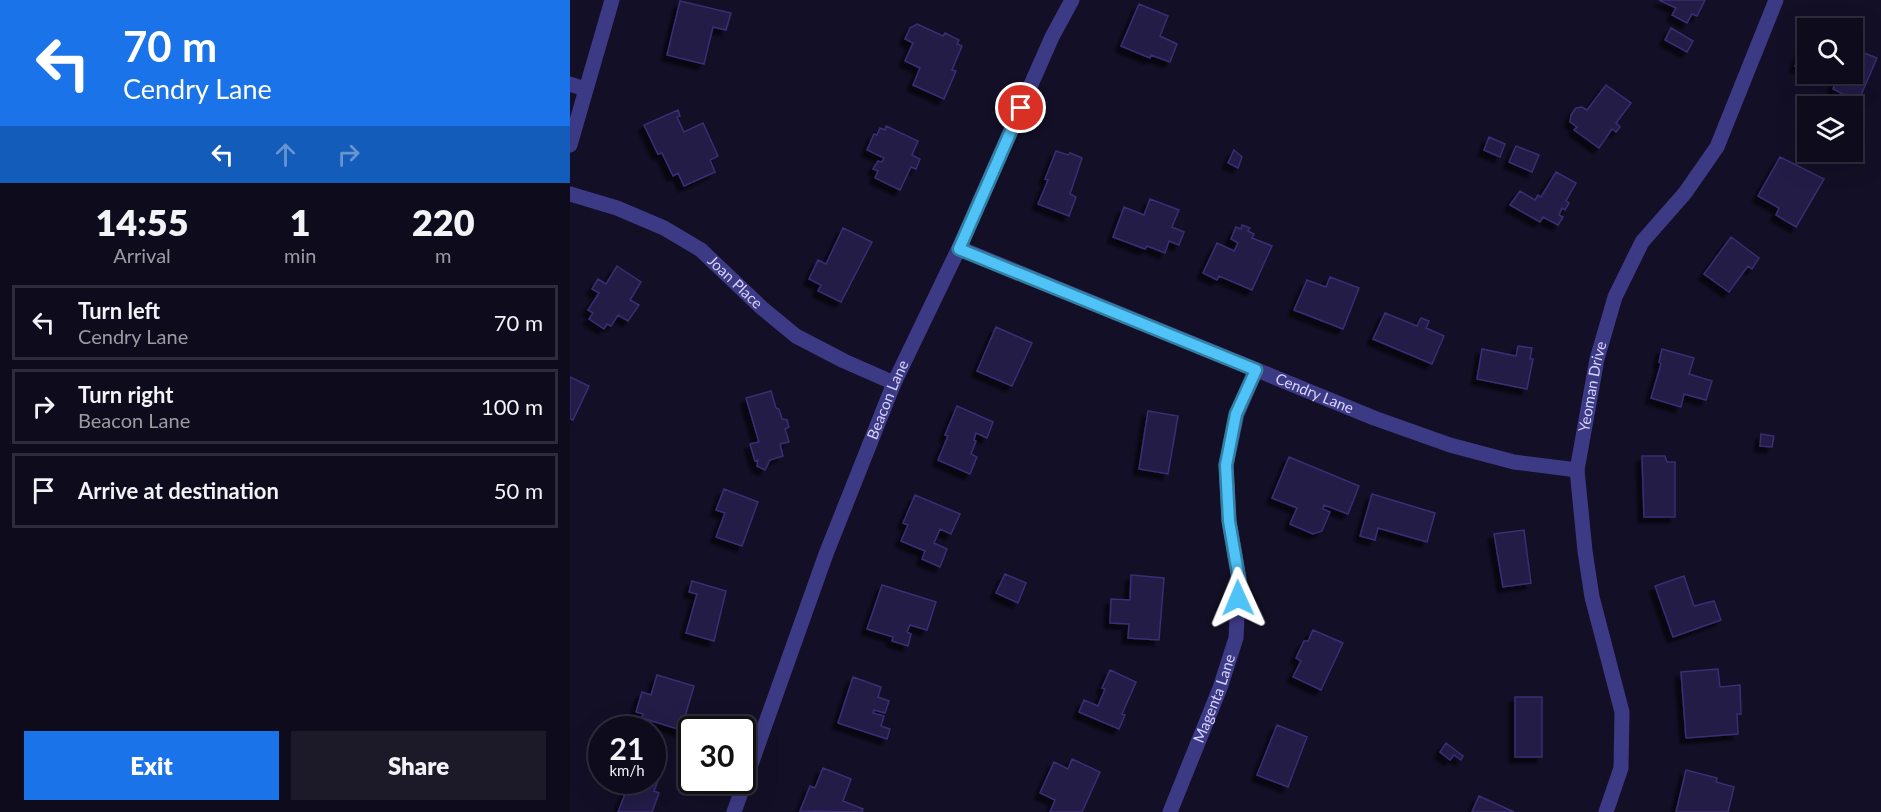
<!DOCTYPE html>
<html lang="en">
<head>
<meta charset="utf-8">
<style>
  :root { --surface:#0e0b1c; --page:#1c1929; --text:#f1f3f6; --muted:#9b9ba3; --line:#2e2b3b; --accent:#1a73e8 }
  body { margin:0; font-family:Lato,sans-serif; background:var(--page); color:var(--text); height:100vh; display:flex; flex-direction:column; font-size:22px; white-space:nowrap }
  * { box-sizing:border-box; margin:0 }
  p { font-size:20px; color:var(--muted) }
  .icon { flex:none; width:33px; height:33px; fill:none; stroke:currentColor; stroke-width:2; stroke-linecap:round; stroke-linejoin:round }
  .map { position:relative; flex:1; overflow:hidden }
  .panel { display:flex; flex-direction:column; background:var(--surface); width:570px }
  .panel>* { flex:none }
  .banner { background:#1a73e8; color:#fff; overflow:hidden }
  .tools { position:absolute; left:1227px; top:18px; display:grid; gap:12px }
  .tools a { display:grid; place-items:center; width:66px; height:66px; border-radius:0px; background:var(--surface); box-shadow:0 6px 24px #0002,0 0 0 2px var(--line); font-size:30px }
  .speed { position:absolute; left:18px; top:716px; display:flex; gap:12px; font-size:30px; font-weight:700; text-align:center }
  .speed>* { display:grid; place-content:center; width:78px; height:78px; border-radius:50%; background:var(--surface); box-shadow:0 6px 24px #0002,0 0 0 2px var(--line); line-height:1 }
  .speed small { font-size:15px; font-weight:400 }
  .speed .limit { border:3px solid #111; border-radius:9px; background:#fff; color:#111 }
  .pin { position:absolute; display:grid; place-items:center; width:51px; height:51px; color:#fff; margin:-26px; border:3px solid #fff; border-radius:50%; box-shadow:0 2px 6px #0007 }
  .me { position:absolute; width:66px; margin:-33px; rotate:359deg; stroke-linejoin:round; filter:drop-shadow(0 0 4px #0008) }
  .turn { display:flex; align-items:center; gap:21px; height:126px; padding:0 24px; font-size:27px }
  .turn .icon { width:78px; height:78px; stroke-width:2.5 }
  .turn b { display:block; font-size:42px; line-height:51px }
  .lanes { display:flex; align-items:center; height:57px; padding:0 24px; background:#0003; justify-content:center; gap:30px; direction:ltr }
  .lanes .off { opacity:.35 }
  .eta { display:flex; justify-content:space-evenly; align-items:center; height:102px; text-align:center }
  .eta b { font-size:36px; font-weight:800; line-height:42px }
  .primary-button { display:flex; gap:12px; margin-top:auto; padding:12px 24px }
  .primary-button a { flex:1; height:69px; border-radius:0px; background:var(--accent); color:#fff; font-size:24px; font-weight:800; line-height:69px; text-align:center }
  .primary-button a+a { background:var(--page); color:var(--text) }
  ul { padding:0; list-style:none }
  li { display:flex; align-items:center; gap:18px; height:75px; margin:0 12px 9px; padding:0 12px; border:3px solid var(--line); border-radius:0px }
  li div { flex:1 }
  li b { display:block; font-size:22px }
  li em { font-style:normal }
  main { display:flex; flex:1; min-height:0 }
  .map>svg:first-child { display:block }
</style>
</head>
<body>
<main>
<section class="panel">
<div class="banner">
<div class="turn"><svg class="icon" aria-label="left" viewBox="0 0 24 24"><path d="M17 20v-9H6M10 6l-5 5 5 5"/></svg><div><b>70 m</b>Cendry Lane</div></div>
<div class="lanes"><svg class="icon" aria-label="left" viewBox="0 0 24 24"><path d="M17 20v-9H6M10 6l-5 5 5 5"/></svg><svg class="icon off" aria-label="ahead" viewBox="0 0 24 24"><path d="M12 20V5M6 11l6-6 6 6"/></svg><svg class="icon off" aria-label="right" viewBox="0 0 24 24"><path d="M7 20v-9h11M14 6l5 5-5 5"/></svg></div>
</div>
<div class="eta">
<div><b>14:55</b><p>Arrival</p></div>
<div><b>1</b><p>min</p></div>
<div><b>220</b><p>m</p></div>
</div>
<ul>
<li><svg class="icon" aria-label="left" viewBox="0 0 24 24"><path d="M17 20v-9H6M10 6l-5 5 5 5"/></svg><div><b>Turn left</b><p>Cendry Lane</p></div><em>70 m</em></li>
<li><svg class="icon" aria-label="right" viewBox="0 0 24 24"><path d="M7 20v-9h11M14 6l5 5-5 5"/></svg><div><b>Turn right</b><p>Beacon Lane</p></div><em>100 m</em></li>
<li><svg class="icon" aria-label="arrive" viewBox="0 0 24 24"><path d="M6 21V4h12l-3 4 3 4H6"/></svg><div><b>Arrive at destination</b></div><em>50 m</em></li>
</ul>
<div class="primary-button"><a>Exit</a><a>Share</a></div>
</section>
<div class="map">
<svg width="1311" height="812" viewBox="0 0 1311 812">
  <defs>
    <filter id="shadow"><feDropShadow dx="-5.5" dy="5.5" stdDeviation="1.5" flood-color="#0009"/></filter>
  </defs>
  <rect width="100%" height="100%" fill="#130f26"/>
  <!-- building -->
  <path fill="#241b47" stroke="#3b2d73" stroke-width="1.5" filter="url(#shadow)" d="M1089,0H1135L1127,16L1122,14L1117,23L1102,15L1106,8Z
    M110,1L161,13L156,30L143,27L134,64L97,55Z
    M569,4L598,16L590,36L607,44L600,62L581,55L580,58L551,46Z
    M347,24L373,36L375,33L389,40L387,44L392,46L382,70L386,71L374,99L343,85L350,68L335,61L343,43L335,39L340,28Z
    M1101,28L1123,41L1117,52L1095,40Z
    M1238,35V71L1225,66Z
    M1282,39L1287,41L1285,47L1292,48L1294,53L1307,58L1288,102L1263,89L1267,78L1257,74H1282Z
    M1036,85L1061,103L1046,123L1050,127L1046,132L1042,129L1029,148L1004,130L1007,127L1000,122L1001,115L1006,108L1012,107L1017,110Z
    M108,110L110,116L107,117L114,132L133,123L148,156L140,160L145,172L114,186L108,173L103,176L92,153L88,154L74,125Z
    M316,126L348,141L342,155L350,159L346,169L341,167L330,190L305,178L308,171L303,169L308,161L312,162L314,158L297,150L304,134L307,135L310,128L315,130Z
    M919,137L935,144L930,157L914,150Z
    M946,146L969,155L962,172L939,162Z
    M664,150L672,157L668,168L658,163Z
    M486,151L498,155L500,153L512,158L500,194L506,197L499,216L468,204L478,180L475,179Z
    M1210,157L1254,179L1226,227L1206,215L1209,208L1188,196Z
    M986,172L1006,183L996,201L999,203L995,210L992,208L989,215L993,217L988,225L973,217L970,222L940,205L950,191L965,200L968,195L971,197Z
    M580,199L609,210L602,227L614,232L609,245L599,241L595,253L577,246L575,249L543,237L554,207L574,215Z
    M672,225L680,228L678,231L684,234L682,238L702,246L682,290L649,276L647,280L633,273L647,243L664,251L668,243L661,239L666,227L671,229Z
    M273,228L302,242L271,302L248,291L251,285L239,279L248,260L256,264Z
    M1161,237L1189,258L1182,269L1178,266L1159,292L1134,274Z
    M47,266L71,282L60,300L69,305L58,321L48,315L41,326L37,324L34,329L19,319L23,313L18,310L29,293L22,289L28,279L36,284Z
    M760,277L789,288L773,329L724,310L737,280L756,287Z
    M815,313L847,326L851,318L859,321L856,328L874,336L862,364L803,339Z
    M426,327L462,343L442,386L407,371Z
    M948,346L962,348L960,359H963L957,389L907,379L912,349L946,356Z
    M1092,349L1124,358L1119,374L1142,381L1136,400L1114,394L1111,407L1081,398L1091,364L1089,362Z
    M0,377L19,386L3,420L0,419Z
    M201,391L206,408L209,409L212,419L217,420L219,427L215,429L219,442L210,444L213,456L200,460L195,470L187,466L188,460L185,461L180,444L189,442L176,398Z
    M387,406L423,422L417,438L406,433L404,440L406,441L401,454L407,457L400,474L368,460L378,436L375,435Z
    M578,411L608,416L598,474L569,469Z
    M1191,434L1204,436L1202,447L1190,446Z
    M1072,456H1095L1097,462H1105V517H1074Z
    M719,457L789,486L778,514L754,505L753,509L760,512L752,531L743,534L720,524L727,508L702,498Z
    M154,489L188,502L172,546L146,537L155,513L146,510Z
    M802,494L865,513L857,542L808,528L805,540L790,536Z
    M345,495L390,514L381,534L370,529L364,543L377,549L370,567L352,559L355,551L331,541L338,525L333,523Z
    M954,530L961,583L933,587L924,534Z
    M435,574L456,583L448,603L426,593Z
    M561,575L594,578L589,640L558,638L559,624L540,623L541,599L560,600Z
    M1114,576L1124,606L1144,601L1151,620L1103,637L1085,586Z
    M122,581L156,591L144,641L116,633L127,594L119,592Z
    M312,585L366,602L357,630L340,625L337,632L341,634L338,646L322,641L323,637L297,629Z
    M743,630L773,643L751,690L723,677L731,661L726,658L734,641H738Z
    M1148,669L1150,687L1170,685L1171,714H1167L1168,734L1116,738L1111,672Z
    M540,670L566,682L552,714L555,715L549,729L509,712L514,700L528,706L535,689L532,688Z
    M87,675L124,686L111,730L72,718L73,714L66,712L72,692L81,695Z
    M283,677L311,687L308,697L319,701L315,713L304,710L303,713L314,716L311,726L320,729L317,739L268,723Z
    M945,697H972V757H945Z
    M707,725L737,737L718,787L687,775Z
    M876,743L893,756L891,760L884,755L880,760L870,752Z
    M502,759L530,772L512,812H480L485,800L470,793L484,762L498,769Z
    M253,768L281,779L273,801L293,809L292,812L230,811L240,786L245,788Z
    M82,770L91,773L84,791L89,793L82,812H48L60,781L56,780H82Z
    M1116,770L1147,778L1146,782L1164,787L1158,812H1106Z
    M909,796L944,812H902Z"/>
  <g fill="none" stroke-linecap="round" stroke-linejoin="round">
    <!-- minor -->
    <g stroke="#3d3a85" stroke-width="15">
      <path d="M0,84L15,89"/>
      <path d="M0,145L42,0"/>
      <path id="s1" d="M0,194L47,208L94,228L131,250L192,308L226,336L274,361L324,383"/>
      <path id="s2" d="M389,248L804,418L880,445L944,462L1007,470"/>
      <path id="s3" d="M164,812L256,554L324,383L389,248L482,37L502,0"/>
      <path id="s4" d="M600,812L650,688L666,638L669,579L659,521L656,465L667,414L686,370"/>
      <path id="s5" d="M1036,812L1051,768L1052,712L1022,597L1015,551L1007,470L1027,359L1045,297L1072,242L1115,193L1147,147L1206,0"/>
    </g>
  </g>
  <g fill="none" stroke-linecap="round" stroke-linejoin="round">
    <!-- route casing -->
    <g stroke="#337fa1" stroke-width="15">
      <path id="route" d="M451,108L389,249L686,370L666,414L656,465L659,521L669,579L668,598"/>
    </g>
    <!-- route -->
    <use href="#route" stroke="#4fc3f7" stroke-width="10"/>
  </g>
  <g text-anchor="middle" stroke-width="6" stroke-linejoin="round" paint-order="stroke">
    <!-- street labels -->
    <g font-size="15" fill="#d9d4ff" stroke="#130f26">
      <text dy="5" stroke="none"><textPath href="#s1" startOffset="190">Joan Place</textPath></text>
      <text dy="5" stroke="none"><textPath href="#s5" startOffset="434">Yeoman Drive</textPath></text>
      <text dy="5" stroke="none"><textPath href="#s2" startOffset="384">Cendry Lane</textPath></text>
      <text dy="5" stroke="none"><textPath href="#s3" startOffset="440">Beacon Lane</textPath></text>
      <text dy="5" stroke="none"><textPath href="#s4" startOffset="122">Magenta Lane</textPath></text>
    </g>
  </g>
</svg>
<div class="tools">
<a><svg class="icon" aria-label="search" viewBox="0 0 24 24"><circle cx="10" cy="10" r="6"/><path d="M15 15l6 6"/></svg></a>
<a><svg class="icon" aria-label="layers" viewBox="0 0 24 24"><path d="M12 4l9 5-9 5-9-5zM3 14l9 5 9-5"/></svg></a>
</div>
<div class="speed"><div>21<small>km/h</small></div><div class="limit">30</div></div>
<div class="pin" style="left:451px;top:108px;background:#d93025"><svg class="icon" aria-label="arrive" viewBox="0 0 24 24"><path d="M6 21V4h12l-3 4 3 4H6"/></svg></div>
<svg class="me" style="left:668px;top:598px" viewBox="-20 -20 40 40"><path d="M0-17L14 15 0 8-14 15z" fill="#4fc3f7" stroke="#fff" stroke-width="4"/></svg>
</div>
</main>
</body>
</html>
